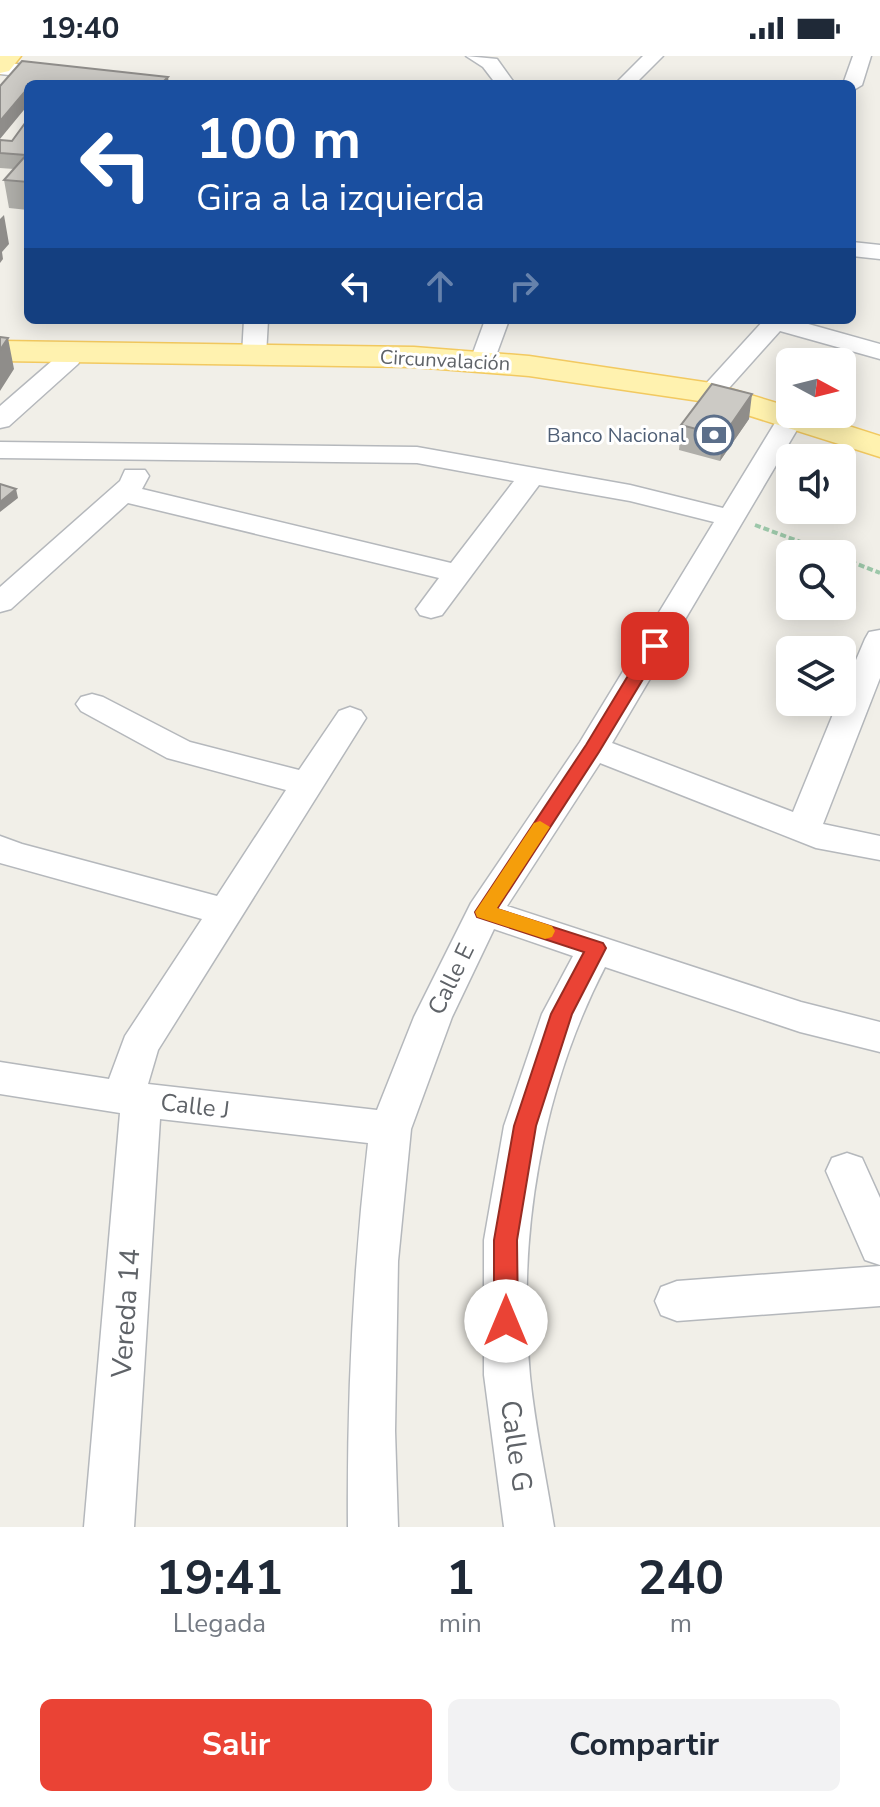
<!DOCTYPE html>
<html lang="es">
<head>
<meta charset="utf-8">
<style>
  :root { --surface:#fff; --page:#f2f2f3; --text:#1f2937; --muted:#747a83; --accent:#ea4335 }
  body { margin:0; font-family:"Nunito Sans",sans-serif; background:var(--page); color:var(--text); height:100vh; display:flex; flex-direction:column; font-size:30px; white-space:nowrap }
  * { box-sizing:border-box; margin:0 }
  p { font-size:26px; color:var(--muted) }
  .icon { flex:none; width:44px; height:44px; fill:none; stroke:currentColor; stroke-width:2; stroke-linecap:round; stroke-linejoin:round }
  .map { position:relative; height:1471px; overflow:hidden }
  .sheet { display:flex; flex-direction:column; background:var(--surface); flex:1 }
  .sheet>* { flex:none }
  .guide { position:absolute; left:24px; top:24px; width:832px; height:244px; border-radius:12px; box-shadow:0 4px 20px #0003; background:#1a4fa0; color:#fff; overflow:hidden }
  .needle { width:52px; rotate:97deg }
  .buttons { position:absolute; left:776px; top:292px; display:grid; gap:16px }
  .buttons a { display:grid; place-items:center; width:80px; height:80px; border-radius:12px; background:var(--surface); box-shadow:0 4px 20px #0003; font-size:40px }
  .pin { position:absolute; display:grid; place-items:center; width:68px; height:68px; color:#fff; margin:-34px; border-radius:16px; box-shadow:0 4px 12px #0006 }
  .me { position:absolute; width:88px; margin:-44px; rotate:0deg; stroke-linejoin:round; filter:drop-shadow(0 0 6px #0008) }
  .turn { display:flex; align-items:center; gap:28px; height:168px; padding:0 40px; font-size:36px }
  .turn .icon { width:104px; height:104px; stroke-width:2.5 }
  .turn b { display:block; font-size:56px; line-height:68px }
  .lanes { display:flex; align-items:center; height:76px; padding:0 40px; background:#0003; justify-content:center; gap:40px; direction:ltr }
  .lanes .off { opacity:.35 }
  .eta { display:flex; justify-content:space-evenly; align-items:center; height:136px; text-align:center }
  .eta b { font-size:48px; font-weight:700; line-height:56px }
  .action { display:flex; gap:16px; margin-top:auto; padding:16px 40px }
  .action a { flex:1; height:92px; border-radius:12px; background:var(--accent); color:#fff; font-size:32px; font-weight:700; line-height:92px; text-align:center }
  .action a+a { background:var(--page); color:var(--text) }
  .status { display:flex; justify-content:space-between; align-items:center; height:56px; padding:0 40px; background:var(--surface); direction:ltr }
  .status svg { height:22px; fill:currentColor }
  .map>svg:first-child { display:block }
</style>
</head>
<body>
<div class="status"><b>19:40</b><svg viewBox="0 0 49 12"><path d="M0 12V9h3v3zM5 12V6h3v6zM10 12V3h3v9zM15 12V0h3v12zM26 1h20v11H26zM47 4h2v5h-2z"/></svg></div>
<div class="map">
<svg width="880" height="1471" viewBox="0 0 880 1471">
  <rect width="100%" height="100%" fill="#f1efe8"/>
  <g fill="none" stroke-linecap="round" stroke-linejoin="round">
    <!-- minor casing -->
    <g stroke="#b5b8bc" stroke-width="3">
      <path id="minor" d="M466,0L497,3L515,28H496L483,11Z
        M643,0H663L635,28H615Z
        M853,0H871L862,29L852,35V28H843Z
        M0,6L138,22L147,28H89L0,18Z
        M852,186L880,189V203L852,200Z
        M244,264H268L266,299L263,304H245L242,299Z
        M485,264H509L494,305L491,310H473L470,305Z
        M764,264H794L880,288V303L780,275L720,342H702L698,337L702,332Z
        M69,296L78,298L81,303L78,308L9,370L0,372V350L60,298Z
        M790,354V358H801L804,362L612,687L793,756L838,646H842V637L865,583L869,576L880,574V622L823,768L880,780V804L816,792L600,707L507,850L801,946L880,966V996L800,976L605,911C541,1035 517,1181 530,1320C535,1370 546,1421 554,1471H504L484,1319V1184L504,1070L542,958L573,900L494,873L452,961L411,1073L398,1205L395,1375L398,1471H348C347,1342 353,1215 368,1087L160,1063L134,1471H84L120,1057L0,1038V1006L109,1023L125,980L202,863L0,807V780L22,788L217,840L286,734L167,702L81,655L76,648L81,641L92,638L103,641L190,686L299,714L339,655L350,651L361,655L366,662L158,994L148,1028L377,1054L414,961L471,847L580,686L714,466L630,445L539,429L442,559L431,562L420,559L416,553L439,522L128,447L11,553L0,556V531L120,425L125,414H145L149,420L142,433L451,507L514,425L417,407L0,402V386L417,391L630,429L723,452L778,362L782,356Z
        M847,1097L862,1102L880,1142V1209L865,1204L826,1115L832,1102Z
        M880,1210V1250L677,1265L661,1259L655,1245L661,1231L677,1225Z"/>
    </g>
    <!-- major casing -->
    <g stroke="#f2c960" stroke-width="3">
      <path id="major" d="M0,0H21L9,15L0,17Z
        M0,285L414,291L529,300L711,327L790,351V358H811L880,380V401L706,346L529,320L414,311L0,305Z"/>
    </g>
    <!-- path -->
    <path stroke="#9cc7a9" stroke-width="4" stroke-dasharray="6 3" stroke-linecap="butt" d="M755,469L833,498
      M842,502L880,517"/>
    <!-- minor -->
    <use href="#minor" fill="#fff" fill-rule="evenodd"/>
    <!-- major -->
    <use href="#major" fill="#fff2af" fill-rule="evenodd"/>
  </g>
  <!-- wall -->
  <path fill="#afaea9" d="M28,63V154L9,152L4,124L14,113L0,112V84L12,85Z
    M749,363L720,405L679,394L681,369Z"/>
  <!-- shaded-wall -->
  <path fill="#8f8d8a" d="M168,21L169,28H161Z
    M28,32V49L0,83V65Z
    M4,159L9,188L2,196L3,203L0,207V163Z
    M8,282L14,313L0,335V294Z
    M752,338L749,363L720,405L723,380Z
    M16,433L18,442L0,456V446Z"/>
  <!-- building -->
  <path fill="#cccac5" stroke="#8f8d8a" stroke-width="2" d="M22,5L168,21L161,28H28V32L0,65V30Z
    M175,25L199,27L171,28Z
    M28,63V97L26,99L0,97V84L12,85Z
    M28,97V126L4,124Z
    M0,281L8,282L0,294Z
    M712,328L752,338L723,380L681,369Z
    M0,428L16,433L0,446Z"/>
  <!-- route -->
  <path fill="#ea4335" stroke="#982c22" stroke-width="2" d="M655,585L663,590L599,696L497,853L603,887L606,892L572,958L536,1070L517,1184L518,1265L515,1273L506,1276L498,1273L494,1265V1184L514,1070L551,958L584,896L477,861L475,856L586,689L646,590Z"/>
  <!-- slow -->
  <path fill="#f59e0b" d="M540,765L550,771L497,852L552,870L555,875L552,881L545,883L477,861L475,856L534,767Z"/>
  <!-- icons -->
  <defs>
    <g id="bank-ring" transform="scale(2)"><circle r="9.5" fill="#fff" stroke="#5c6f8a" stroke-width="1.5"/><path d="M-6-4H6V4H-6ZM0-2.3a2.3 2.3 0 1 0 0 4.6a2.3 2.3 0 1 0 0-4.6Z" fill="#5c6f8a"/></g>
  </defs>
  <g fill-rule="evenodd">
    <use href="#bank-ring" x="714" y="379"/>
  </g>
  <g text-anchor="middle" stroke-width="6" stroke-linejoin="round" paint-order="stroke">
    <!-- far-street labels -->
    <g font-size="20" fill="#5f6368" stroke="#fff">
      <text transform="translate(445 304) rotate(3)" y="7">Circunvalación</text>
    </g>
    <!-- far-service labels -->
    <g font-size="20" fill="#4e5e75" stroke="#fff" text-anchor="end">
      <text x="686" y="386">Banco Nacional</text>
    </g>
    <!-- street labels -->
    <g font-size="24" fill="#5f6368" stroke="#fff">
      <text transform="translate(451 923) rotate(-64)" y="8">Calle E</text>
      <text transform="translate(195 1050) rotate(7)" y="8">Calle J</text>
    </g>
    <!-- near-street labels -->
    <g font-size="28" fill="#5f6368" stroke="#fff">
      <text transform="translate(125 1257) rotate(-86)" y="10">Vereda 14</text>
      <text transform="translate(517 1390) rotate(82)" y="10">Calle G</text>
    </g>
  </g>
</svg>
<div class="buttons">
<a><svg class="needle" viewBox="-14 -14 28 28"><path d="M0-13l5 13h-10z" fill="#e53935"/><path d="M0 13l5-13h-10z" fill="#747a83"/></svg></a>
<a><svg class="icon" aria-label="sound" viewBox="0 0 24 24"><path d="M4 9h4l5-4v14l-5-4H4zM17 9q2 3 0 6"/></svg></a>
<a><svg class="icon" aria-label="search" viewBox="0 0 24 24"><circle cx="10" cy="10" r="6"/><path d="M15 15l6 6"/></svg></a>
<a><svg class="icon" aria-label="layers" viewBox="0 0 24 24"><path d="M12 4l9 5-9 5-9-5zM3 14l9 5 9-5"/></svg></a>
</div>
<div class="pin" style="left:655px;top:590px;background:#d93025"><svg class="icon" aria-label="arrive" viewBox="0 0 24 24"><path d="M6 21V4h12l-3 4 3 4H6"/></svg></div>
<svg class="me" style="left:506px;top:1265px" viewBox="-20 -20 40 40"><circle r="19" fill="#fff"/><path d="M0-13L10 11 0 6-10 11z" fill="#ea4335"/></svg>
<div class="guide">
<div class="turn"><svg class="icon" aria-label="left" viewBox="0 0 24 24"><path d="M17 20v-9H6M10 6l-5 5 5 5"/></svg><div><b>100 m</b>Gira a la izquierda</div></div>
<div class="lanes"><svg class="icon" aria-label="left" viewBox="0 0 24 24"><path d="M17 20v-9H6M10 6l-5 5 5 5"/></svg><svg class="icon off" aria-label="ahead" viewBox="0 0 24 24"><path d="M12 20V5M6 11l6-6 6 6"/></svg><svg class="icon off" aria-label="right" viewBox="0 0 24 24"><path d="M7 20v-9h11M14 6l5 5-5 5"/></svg></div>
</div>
</div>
<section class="sheet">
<div class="eta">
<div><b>19:41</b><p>Llegada</p></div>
<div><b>1</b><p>min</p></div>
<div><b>240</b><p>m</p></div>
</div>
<div class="action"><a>Salir</a><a>Compartir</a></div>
</section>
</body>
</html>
